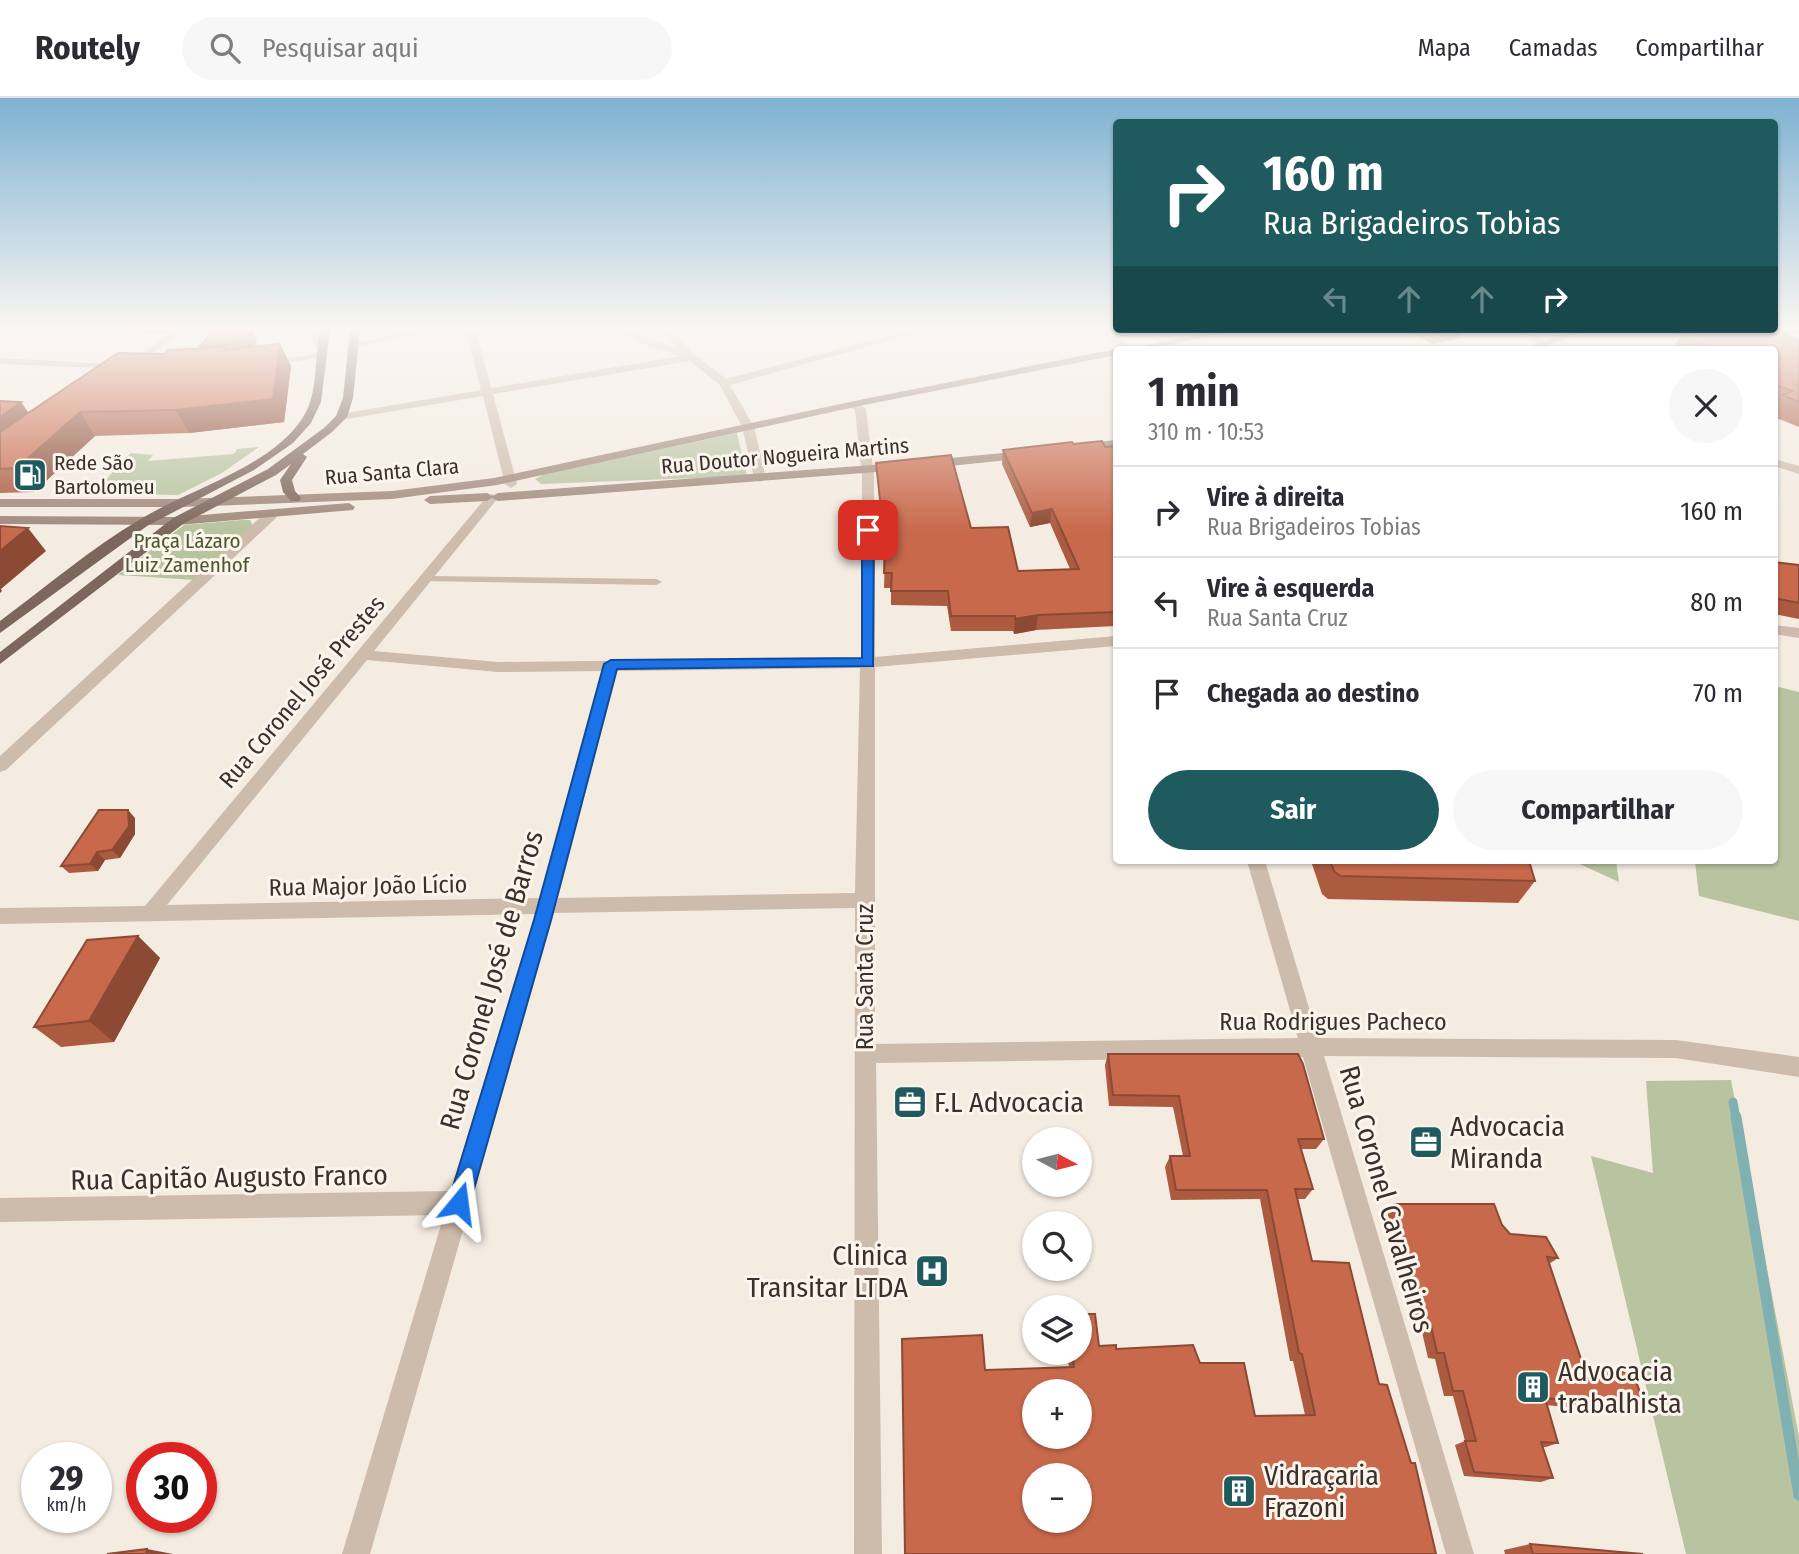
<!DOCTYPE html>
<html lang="pt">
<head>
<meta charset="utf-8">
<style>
  :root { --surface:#fff; --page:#f7f7f7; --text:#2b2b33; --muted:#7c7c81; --line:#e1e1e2; --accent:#1f5a5e }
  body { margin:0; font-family:"Fira Sans Condensed",sans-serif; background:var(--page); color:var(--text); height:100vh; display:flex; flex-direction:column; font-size:26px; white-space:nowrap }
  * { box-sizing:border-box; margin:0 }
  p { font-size:23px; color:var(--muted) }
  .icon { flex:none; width:38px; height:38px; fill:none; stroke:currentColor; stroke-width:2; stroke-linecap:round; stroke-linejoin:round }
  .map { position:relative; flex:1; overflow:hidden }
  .sheet { position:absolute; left:1113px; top:248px; width:665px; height:518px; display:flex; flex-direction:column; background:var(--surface); border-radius:7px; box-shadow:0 2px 5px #0004 }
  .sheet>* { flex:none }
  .guide { position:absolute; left:1113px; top:21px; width:665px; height:214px; border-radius:7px; box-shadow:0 2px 5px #0004; background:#1f5a5e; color:#fff; overflow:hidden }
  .needle { width:46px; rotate:97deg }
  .controls { position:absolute; left:1022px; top:1029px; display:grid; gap:14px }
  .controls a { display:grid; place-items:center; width:70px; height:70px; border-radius:50%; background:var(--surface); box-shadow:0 2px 5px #0004; font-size:35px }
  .speed { position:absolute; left:21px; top:1344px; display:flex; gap:14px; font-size:35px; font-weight:700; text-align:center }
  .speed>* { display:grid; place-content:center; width:91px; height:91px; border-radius:50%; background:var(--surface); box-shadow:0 2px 5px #0004; line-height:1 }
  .speed small { font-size:18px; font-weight:400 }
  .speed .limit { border:10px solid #d22; background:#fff; color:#111 }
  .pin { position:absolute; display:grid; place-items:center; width:60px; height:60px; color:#fff; margin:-30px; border-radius:14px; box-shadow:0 4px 10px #0006 }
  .me { position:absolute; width:77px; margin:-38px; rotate:16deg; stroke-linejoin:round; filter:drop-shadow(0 0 5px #0008) }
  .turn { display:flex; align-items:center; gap:24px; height:147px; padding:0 35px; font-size:32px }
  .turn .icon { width:91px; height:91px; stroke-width:2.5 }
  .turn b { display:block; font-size:49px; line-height:60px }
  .lanes { display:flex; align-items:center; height:66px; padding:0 35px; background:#0003; justify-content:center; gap:35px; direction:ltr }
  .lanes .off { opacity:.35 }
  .round { display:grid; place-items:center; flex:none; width:74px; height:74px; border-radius:37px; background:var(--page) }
  .headline { display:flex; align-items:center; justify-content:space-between; height:119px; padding:0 35px }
  h1 { font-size:42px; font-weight:700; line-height:52px }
  .action { display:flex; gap:14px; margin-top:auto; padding:14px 35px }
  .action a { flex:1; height:80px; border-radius:42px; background:var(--accent); color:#fff; font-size:28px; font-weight:700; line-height:80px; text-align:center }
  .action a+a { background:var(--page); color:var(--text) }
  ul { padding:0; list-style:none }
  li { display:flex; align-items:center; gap:21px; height:91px; padding:0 35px; border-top:2px solid var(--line) }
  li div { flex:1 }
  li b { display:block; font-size:26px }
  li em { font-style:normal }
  header { display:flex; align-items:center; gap:42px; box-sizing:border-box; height:98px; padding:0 35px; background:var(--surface); border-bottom:2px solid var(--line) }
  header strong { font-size:33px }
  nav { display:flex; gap:38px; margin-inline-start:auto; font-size:24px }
  .search { width:490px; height:63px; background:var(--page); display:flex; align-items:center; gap:18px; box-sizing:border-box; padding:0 24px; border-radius:38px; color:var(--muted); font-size:26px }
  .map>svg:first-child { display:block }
</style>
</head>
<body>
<header>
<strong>Routely</strong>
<div class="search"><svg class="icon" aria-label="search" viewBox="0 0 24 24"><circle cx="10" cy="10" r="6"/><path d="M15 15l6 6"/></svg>Pesquisar aqui</div>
<nav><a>Mapa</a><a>Camadas</a><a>Compartilhar</a></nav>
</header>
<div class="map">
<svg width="1799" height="1456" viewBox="0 0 1799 1456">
  <rect width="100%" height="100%" fill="#f4ebe1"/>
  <!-- green -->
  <path fill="#b8c4a0" d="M737,335L747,378L541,386L535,381L545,376Z
    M259,349L222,375L178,397L93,395L131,355L153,357L148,363L234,356L237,351Z
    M242,422H250L253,428L195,482L118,477L184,427Z
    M1775,588L1799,594V823L1699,798L1695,763H1774Z
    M1573,763H1616L1619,784Z
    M1731,982L1799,1339V1456H1686L1591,1058L1653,1075L1646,983Z"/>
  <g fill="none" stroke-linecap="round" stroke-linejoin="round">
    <!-- stream-far1 -->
    <path stroke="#7fb0b2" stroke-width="9" d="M1733,1004L1736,1021"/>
    <!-- stream -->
    <path stroke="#7fb0b2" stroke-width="11" d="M1736,1019L1799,1397"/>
    <!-- lane -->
    <path fill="#cdbbac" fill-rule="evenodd" d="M320,255H323V259L270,267L266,264Z
      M425,478L656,481L662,484L656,487L421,483V479Z"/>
    <!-- street -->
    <path fill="#cdbbac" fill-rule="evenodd" d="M175,232H186L130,271L0,266V260L126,267Z
      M305,232H315L325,247L324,249H316Z
      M420,232H439L354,249L349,246Z
      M466,232H476L491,290L681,258L645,247L615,232H627L677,250L661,232H671L693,255L726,281L911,232H926L730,287L754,329L766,380L760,384L754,380L742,329L720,287L690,263L493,296L517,386L511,390L505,386L483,298L341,322L335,319L341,316L481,292Z
      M1098,232H1109L1135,252H1123Z
      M1514,232H1526L1561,252H1548Z
      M854,303L866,311L874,378L875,559L1116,538V548L875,569V946L1298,940L1247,763H1265L1318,940L1676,942L1799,959V979L1676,960L1324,958L1474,1456H1446L1303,959L876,965L882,1456H854L855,810L554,815L370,1456H342L444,1117L0,1124V1100L451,1093L535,816L0,826V810L145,808L488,397L492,396L498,400L374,553L498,564L861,560L862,378L855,312L848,306ZM367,562L498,574L602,573L539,800L167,807ZM860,570L855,795L558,800L617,573Z
      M1774,361L1799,368V376L1774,368Z
      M271,413L276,414V420L6,672L0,674V658L266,414Z
      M1774,527L1799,530V540L1774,536Z"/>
    <!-- secondary -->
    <path fill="#a18a7d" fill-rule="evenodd" d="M1222,232H1240L1144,252H1122Z
      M1574,232H1587L1536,252H1521Z
      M1116,251L1120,252H1116V257L864,307L497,387L392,401L181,409H0V401H181L392,393L494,380L864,301Z
      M1116,342V350L1080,354L1074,350L1080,346Z
      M1024,353L1028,354V360L930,370L924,366L930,362Z
      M899,365L905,369L903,372L498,403L492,400L487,403L430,406L424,402L430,398L487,395L492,398L498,395Z
      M349,405L355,409L353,412L178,427L0,426V418L178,419Z"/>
    <!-- primary -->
    <path fill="#7d675c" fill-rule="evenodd" d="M320,232H330L321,304L311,325L293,345L254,372L147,428L0,535V523C46,489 90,451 139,422C189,391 268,371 302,321C319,296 314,260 320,232Z
      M350,232H360L353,300L347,319L332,334L303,356L307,359L292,382L295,393L301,400L299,403H291L283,394L280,382L291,366L276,377L183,426L0,566V554L173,420L268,371L324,330L336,318L343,300Z"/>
  </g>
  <!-- wall -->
  <path fill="#ac5a40" d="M120,232H170L165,236Z
    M214,232H252L257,244L253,249L280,246L291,268L284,324L189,335L95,338L34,394L0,395V303L29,315L164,256L201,250L200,248Z
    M1408,232H1464L1460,240L1432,246Z
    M1667,232H1799V233L1787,238L1799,242V329L1774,319V252H1672L1681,237Z
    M1073,346L1105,349L1116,348V528L1036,532L1014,536L1013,533H951L947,508L891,507V490H884L885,457L877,379L876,365L971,430L1018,473L1070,471L1050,425L1030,429L1002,366L1003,352Z
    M1774,464L1799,467V521L1774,516Z
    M135,720V736L120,760L105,762L98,773L69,775L61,768Z
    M1311,763H1529L1535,783L1518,805L1328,801L1322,796Z
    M138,838L160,860L114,944L61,949L34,929Z
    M1108,956L1324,1041L1316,1051H1301L1313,1091L1305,1101H1298L1312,1163L1379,1286L1411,1365L985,1272L1069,1269L1067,1255H1080L1099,1248L1200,1265L1255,1318L1305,1317L1293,1263H1290L1260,1101L1171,1102L1165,1069L1170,1058H1183L1173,1009L1109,1008L1105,967Z
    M1394,1106L1502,1127L1510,1136L1558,1160L1549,1166L1584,1270L1646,1311L1633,1316L1546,1307L1558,1345L1546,1349H1543L1553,1380L1541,1384L1464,1378L1455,1347L1465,1343L1453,1298H1444L1435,1261L1428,1260L1422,1234H1417L1387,1113Z
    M1530,1446L1643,1456H1505L1504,1452Z"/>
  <!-- shaded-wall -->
  <path fill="#8c4a34" d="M163,232H170L165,236Z
    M249,232H252L257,244L246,260L239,246Z
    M1437,232H1464L1460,240L1432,246Z
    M1780,232H1799V233L1772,244Z
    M280,246L291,268L284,324L189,335L176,312Z
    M21,304L37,327L0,354V319Z
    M80,314L95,338L34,394L17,370Z
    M1052,411L1050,425L1030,429L1032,415Z
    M28,430L46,453L1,491L2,493L0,495V453Z
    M1038,517L1036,532L1014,536L1015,521Z
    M128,712L135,720V736L120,760L112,752Z
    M97,754L105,762L98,773L90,766Z
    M138,838L160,860L114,944L89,923Z
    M147,1451L173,1456H146Z"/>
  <!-- building -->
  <path fill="#c8694b" stroke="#8c4a34" stroke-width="2" fill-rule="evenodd" d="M214,232H249L239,246L200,248Z
    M1689,232H1770L1799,242V304L1783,297L1792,293L1774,286V252H1717L1683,239L1688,236L1682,234Z
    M280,246L273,301L176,312L80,314L17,370L0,371V334L118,255L164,256L168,252L226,249L224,252Z
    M0,303L21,304L0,319Z
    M1102,343L1105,349L1116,348V514L1038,517L1015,521V518H951L948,493H891L892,475H884L885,447L876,365L951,357L971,430L1008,429L1018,473L1079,471L1052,411L1032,415L1003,352L1072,344L1073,346Z
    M0,428L28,430L0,453Z
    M1774,464L1799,467V505L1774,500Z
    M99,712H128L129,728L112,752L97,754L90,766L61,768Z
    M1330,763H1529L1535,783L1340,778L1334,773Z
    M138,838L89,923L34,929L87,842Z
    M1108,956H1298L1303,966L1324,1041H1298L1313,1091H1295L1312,1163L1349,1165L1379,1286L1387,1287L1411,1365H1415L1436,1456H905L902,1241L982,1237L985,1272L1074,1269L1072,1255H1080V1216H1095L1099,1248L1116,1247V1251L1193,1247L1200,1265H1244L1255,1318L1315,1317L1302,1256L1299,1255L1267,1092H1176L1170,1058H1190L1179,998L1113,997ZM1034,1293H1080V1339H1034ZM1034,1377H1080V1423H1034Z
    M1394,1106H1494L1502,1127L1510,1136L1546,1139L1558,1160L1547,1159L1584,1270L1633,1275L1646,1311L1545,1300L1558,1345L1541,1344L1553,1380L1474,1374L1465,1343H1476L1463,1293H1453L1444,1255H1437L1431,1228H1426Z
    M1530,1446L1643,1456H1533Z
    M147,1451L146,1456H107Z"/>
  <!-- sky -->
  <linearGradient id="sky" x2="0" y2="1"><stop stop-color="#7eb2d2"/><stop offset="0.53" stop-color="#faf6f2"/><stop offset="1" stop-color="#faf6f2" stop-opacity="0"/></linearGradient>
  <rect width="1799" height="435" fill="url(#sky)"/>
  <!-- route -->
  <path fill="#1a73e8" stroke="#114b97" stroke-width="2" d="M868,428L874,432L873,568L617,571L551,822L470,1105L467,1113L459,1116L452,1113L448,1105L534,822L604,566L611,562L862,560V432Z"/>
  <!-- icons -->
  <defs>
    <g id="fuel-square" transform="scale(1.75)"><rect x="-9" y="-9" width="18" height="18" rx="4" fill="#1f5a5e" stroke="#fbf5ee"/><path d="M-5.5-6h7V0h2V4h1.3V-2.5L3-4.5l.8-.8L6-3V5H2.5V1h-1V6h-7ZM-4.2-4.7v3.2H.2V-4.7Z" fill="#fff"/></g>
    <g id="office-square" transform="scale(1.75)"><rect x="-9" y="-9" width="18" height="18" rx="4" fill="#1f5a5e" stroke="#fbf5ee"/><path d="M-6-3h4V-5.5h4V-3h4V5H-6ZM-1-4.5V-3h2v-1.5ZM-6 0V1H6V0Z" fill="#fff"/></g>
    <g id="hospital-square" transform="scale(1.75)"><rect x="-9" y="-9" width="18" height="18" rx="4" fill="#1f5a5e" stroke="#fbf5ee"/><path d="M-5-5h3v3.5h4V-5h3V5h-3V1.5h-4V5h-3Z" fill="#fff"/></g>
    <g id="building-square" transform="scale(1.75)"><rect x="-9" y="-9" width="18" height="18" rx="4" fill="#1f5a5e" stroke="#fbf5ee"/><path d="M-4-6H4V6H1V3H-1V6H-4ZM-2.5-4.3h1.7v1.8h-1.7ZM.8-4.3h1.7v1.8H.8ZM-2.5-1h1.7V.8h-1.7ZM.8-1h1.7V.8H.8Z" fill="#fff"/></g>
  </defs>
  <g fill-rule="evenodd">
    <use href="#fuel-square" x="30" y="377"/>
    <use href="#office-square" x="910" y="1004"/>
    <use href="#office-square" x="1426" y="1044"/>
    <use href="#hospital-square" x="932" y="1173"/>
    <use href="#building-square" x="1533" y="1289"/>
    <use href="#building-square" x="1239" y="1393"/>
  </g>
  <g text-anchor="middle" stroke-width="6" stroke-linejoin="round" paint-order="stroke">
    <!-- far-street labels -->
    <g font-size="21" fill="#3b302b" stroke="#fbf5ee">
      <text transform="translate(785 358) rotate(-5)" y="7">Rua Doutor Nogueira Martins</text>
      <text transform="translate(392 374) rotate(-5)" y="7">Rua Santa Clara</text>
    </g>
    <!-- far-poi labels -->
    <g font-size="21" fill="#3b302b" stroke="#fbf5ee" text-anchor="start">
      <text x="54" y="372">Rede São<tspan x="54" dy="24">Bartolomeu</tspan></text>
    </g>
    <!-- far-park labels -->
    <g font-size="21" fill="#4a5a2e" stroke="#fbf5ee">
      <text x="187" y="450">Praça Lázaro<tspan x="187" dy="24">Luiz Zamenhof</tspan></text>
    </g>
    <!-- street labels -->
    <g font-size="24" fill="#3b302b" stroke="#fbf5ee">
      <text transform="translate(302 594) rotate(-50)" y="8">Rua Coronel José Prestes</text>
      <text transform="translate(368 788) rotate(-1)" y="8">Rua Major João Lício</text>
      <text transform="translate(865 879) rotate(-90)" y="8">Rua Santa Cruz</text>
      <text x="1333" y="932">Rua Rodrigues Pacheco</text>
    </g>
    <!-- near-street labels -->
    <g font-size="28" fill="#3b302b" stroke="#fbf5ee">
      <text transform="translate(491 882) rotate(-74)" y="10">Rua Coronel José de Barros</text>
      <text transform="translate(229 1079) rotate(-1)" y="10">Rua Capitão Augusto Franco</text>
      <text transform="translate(1387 1101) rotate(74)" y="10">Rua Coronel Cavalheiros</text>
    </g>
    <!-- near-poi labels -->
    <g font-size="28" fill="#3b302b" stroke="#fbf5ee" text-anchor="start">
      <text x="934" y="1014">F.L Advocacia</text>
      <text x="1450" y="1038">Advocacia<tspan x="1450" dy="32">Miranda</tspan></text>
      <text x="908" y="1167" text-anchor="end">Clinica<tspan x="908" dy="32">Transitar LTDA</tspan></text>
      <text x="1558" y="1283">Advocacia<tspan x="1558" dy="32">trabalhista</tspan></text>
      <text x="1264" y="1387">Vidraçaria<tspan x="1264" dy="32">Frazoni</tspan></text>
    </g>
  </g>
</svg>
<div class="controls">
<a><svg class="needle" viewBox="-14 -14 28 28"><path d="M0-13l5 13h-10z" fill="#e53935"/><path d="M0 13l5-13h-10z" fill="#7c7c81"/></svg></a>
<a><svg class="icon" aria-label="search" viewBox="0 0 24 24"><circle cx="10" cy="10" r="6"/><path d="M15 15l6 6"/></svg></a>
<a><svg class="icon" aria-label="layers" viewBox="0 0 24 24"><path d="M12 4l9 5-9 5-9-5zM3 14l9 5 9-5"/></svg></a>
<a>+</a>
<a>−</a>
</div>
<div class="speed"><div>29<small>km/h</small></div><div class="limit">30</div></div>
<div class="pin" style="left:868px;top:432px;background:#d93025"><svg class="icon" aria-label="arrive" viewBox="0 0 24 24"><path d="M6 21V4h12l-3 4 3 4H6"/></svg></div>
<svg class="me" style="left:459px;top:1105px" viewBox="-20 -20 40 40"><path d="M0-17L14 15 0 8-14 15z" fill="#1a73e8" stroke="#fff" stroke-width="4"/></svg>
<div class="guide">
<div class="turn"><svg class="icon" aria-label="right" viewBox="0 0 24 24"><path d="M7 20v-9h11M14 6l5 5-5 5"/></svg><div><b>160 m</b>Rua Brigadeiros Tobias</div></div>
<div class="lanes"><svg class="icon off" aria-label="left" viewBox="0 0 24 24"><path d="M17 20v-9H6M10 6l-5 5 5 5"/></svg><svg class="icon off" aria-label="ahead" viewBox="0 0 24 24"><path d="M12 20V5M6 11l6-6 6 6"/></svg><svg class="icon off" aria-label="ahead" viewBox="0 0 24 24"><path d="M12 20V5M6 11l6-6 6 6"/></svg><svg class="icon" aria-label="right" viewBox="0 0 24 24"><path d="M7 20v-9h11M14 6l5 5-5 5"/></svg></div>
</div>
<section class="sheet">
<div class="headline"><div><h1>1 min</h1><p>310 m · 10:53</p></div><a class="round"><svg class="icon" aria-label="close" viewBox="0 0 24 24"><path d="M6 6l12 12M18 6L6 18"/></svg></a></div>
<ul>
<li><svg class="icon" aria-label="right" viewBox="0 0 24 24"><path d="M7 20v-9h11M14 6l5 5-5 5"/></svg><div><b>Vire à direita</b><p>Rua Brigadeiros Tobias</p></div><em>160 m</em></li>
<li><svg class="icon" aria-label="left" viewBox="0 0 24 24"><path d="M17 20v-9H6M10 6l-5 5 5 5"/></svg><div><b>Vire à esquerda</b><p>Rua Santa Cruz</p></div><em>80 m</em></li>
<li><svg class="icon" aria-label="arrive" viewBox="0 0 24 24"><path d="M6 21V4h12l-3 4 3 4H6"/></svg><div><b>Chegada ao destino</b></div><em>70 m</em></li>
</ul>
<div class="action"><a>Sair</a><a>Compartilhar</a></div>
</section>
</div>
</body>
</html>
